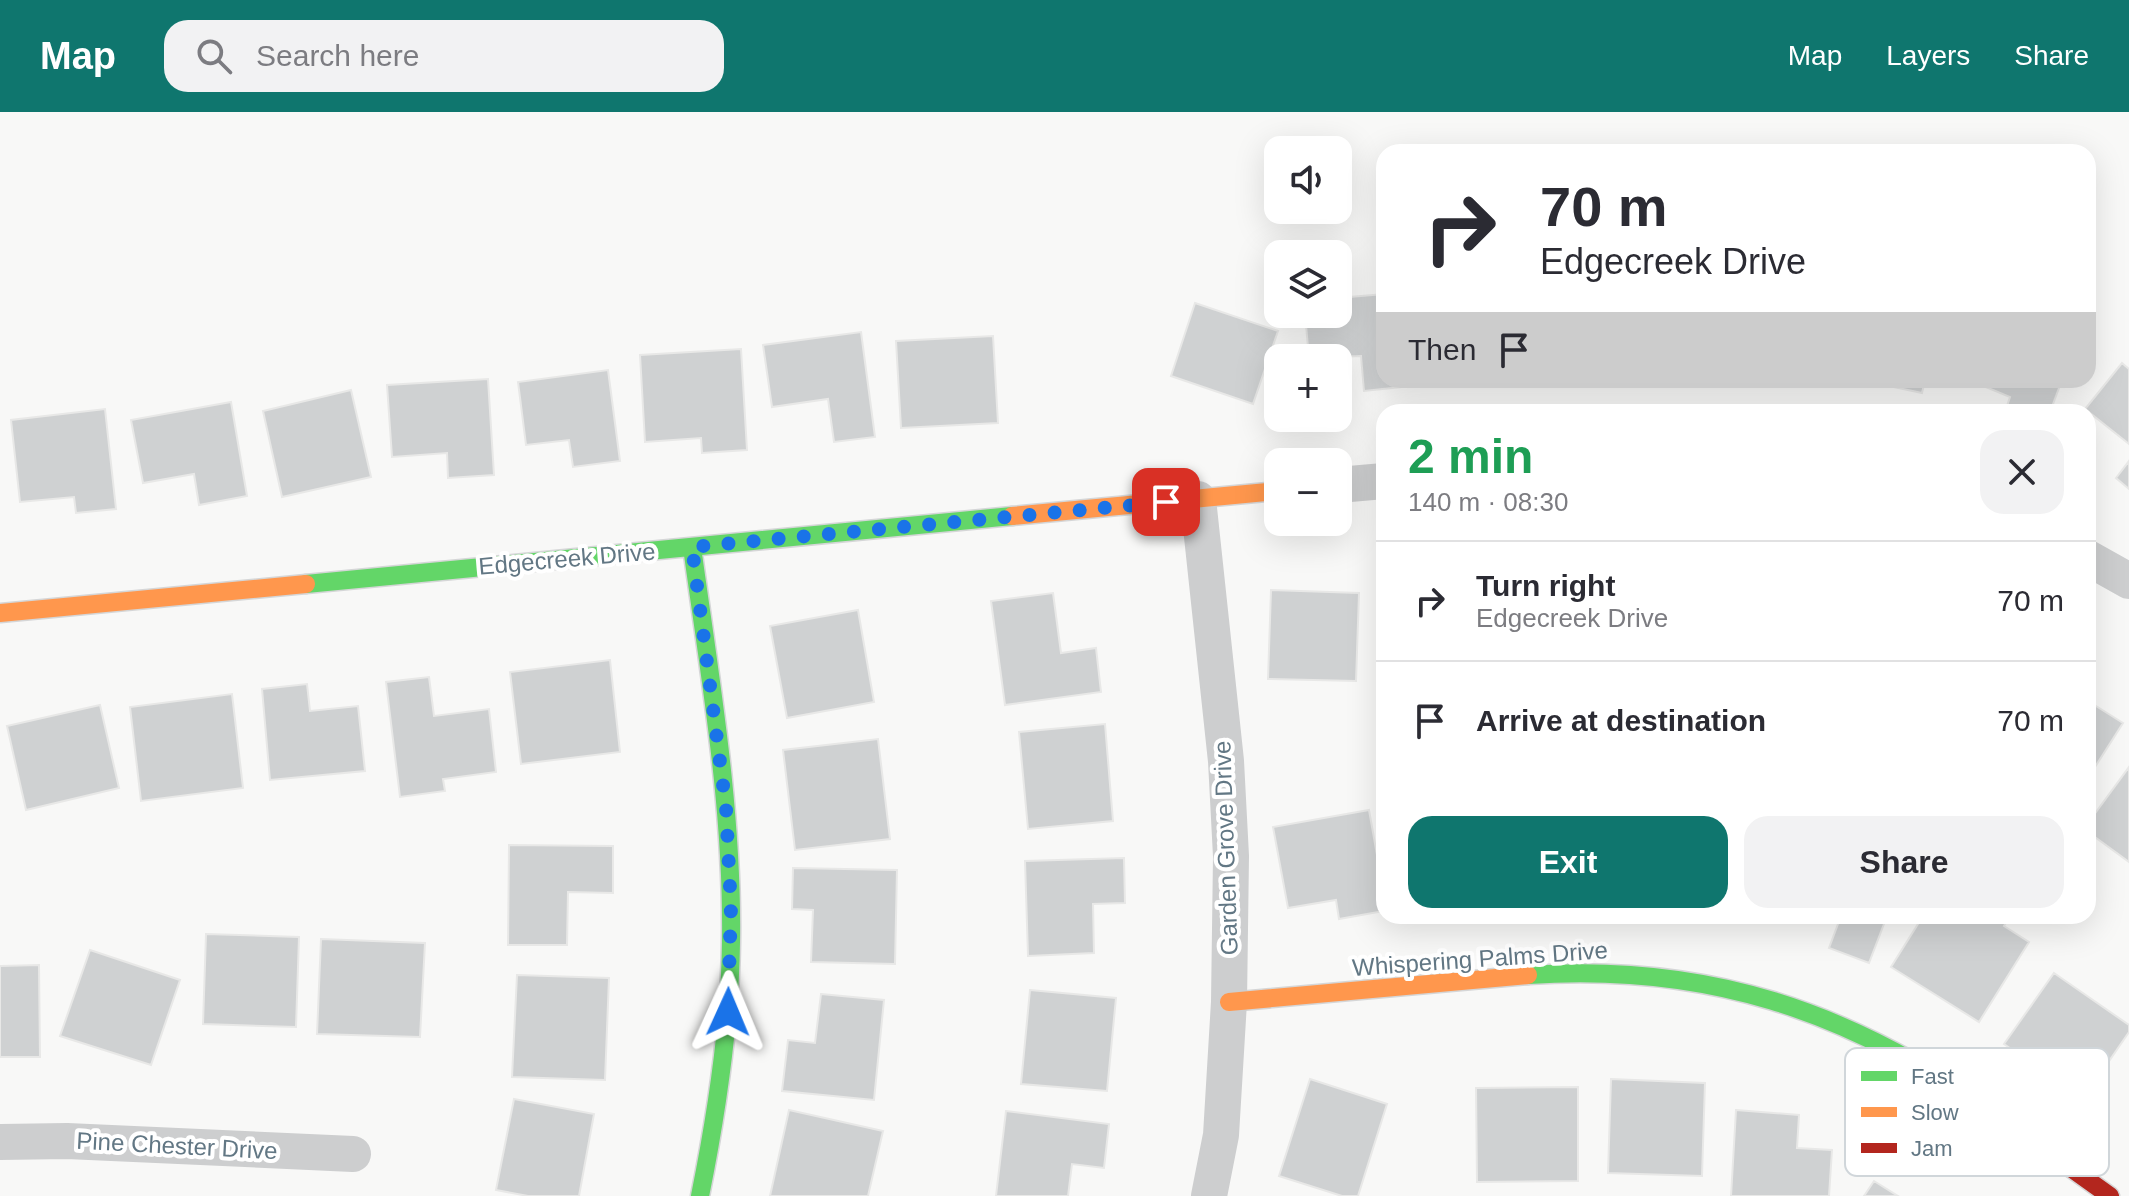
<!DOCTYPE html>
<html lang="en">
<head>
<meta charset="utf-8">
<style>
  :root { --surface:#fff; --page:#f2f2f3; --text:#2b2b33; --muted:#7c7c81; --line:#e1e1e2; --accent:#0f766e }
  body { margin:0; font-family:Helvetica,sans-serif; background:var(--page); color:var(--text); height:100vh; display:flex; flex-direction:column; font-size:30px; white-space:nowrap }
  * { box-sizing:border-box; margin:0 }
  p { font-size:26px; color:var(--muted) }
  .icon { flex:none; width:44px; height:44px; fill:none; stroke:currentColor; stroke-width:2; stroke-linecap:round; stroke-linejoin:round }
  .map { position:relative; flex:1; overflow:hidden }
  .panel { position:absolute; left:1376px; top:292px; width:720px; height:520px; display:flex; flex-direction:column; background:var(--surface); border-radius:24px; box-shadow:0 8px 32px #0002 }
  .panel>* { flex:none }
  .top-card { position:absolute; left:1376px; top:32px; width:720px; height:244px; border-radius:24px; box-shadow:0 8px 32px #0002; background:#fff; color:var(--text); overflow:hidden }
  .fabs { position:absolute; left:1264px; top:24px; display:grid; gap:16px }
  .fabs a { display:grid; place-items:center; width:88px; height:88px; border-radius:16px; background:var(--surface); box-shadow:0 8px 32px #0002; font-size:40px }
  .pin { position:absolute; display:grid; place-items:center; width:68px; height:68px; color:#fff; margin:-34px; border-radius:16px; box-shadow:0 4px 12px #0006 }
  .me { position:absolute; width:88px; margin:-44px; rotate:1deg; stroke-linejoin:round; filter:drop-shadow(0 0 6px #0008) }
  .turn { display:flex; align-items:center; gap:28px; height:168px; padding:0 32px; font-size:36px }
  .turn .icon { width:104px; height:104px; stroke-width:2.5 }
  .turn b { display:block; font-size:56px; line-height:68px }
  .then { display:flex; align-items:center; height:76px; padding:0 32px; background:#0003; gap:16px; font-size:30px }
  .round { display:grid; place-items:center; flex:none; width:84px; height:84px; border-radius:24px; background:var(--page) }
  .headline { display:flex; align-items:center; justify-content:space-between; height:136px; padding:0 32px }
  h1 { font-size:48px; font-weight:700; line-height:60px; color:#1e9e55 }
  .cta { display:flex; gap:16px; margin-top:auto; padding:16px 32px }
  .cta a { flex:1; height:92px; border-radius:24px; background:var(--accent); color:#fff; font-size:32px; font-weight:700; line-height:92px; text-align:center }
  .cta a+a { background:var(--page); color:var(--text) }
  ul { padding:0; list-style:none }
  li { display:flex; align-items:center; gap:24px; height:120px; padding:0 32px; border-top:2px solid var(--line) }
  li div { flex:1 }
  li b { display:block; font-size:30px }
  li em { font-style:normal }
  header { display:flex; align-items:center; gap:48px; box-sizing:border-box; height:112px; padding:0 40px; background:var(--accent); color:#fff }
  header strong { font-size:38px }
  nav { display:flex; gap:44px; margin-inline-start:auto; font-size:28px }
  .search { width:560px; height:72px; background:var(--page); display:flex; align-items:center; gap:20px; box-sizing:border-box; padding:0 28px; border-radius:24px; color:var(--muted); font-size:30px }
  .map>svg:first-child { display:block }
</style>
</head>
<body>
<header>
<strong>Map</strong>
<div class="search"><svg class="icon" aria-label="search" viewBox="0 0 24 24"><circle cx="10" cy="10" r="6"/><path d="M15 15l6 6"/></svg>Search here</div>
<nav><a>Map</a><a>Layers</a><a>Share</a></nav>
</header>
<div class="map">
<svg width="2129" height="1084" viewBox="0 0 2129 1084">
  <rect width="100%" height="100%" fill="#f8f8f7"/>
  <!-- building -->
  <path fill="#cfd1d2" stroke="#e8e8e7" stroke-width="2" d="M1384,182V268H1411V274L1364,279L1361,244L1309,246L1305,202H1338V186Z
    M1195,191L1278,219L1253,292L1171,264Z
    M861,220L875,325L834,330L828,287L772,295L763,233Z
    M993,224L998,311L901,316L896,229Z
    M741,237L747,338L702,341L701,326L645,330L640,243Z
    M2122,251L2129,257V332L2085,297Z
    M608,258L620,349L573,355L569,328L526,333L518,270Z
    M488,267L494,363L448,366L447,341L392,345L387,273Z
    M1876,268H1925L1922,281L1875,271Z
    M1969,268H2062L2050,300H2005L2010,285Z
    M351,278L371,365L282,385L263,299Z
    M231,290L247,384L199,393L194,362L143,371L131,308Z
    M105,297L116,397L76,401L74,385L20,390L11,308Z
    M2129,349V377L2116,366Z
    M1271,478L1359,481L1356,569L1268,567Z
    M1053,481L1061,541L1096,536L1101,580L1005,593L991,489Z
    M858,498L874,590L787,606L770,514Z
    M610,548L620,640L521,652L510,560Z
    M429,565L434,604L489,597L496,660L443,667L445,679L400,685L386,570Z
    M307,572L310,599L358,594L365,659L270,668L262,577Z
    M232,582L243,676L141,689L130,595Z
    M2088,589L2123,611L2088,666Z
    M100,593L119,676L26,698L7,614Z
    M1105,612L1113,709L1028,717L1019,620Z
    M878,627L890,727L795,738L783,638Z
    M2129,655V750L2088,720V711Z
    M1369,698L1384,782V799L1339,807L1336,788L1288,796L1273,715Z
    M509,733L613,734V781L568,780L567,833H508Z
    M1124,746L1125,791L1093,792L1094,841L1028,844L1025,749Z
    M793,756L897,758L895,852L811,850L813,798L792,797Z
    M1841,804H1887L1869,851L1829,836Z
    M1923,804H2010L2004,814L2029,830L1979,910L1891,855Z
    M206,822L299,825L296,915L203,912Z
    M321,827L425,831L420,925L317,922Z
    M90,838L180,868L151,953L60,924Z
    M39,853L40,945H0V854Z
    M2054,861L2129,913V920L2083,987L2004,932Z
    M517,863L609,866L605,968L512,965Z
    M1030,878L1116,886L1107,979L1021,972Z
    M821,882L884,888L874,988L782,979L788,928L815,931Z
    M1310,967L1387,992L1358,1084H1342L1279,1064Z
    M1611,967L1705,971L1702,1064L1608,1061Z
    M1578,975V1069L1477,1070L1476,976Z
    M514,987L594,1002L579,1084H528L496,1078Z
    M789,998L883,1019L868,1084H770Z
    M1736,998L1799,1003L1797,1036L1832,1038L1829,1084H1731Z
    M1006,999L1109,1012L1104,1056L1072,1052L1068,1084H996Z
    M1874,1069L1898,1084H1864Z"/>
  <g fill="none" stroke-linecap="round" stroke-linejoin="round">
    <!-- fast casing -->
    <g stroke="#d5d6d7" stroke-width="21">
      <path id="fast" d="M692,435C710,566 733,697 731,830C730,915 717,1000 700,1084
        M306,472L1012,404
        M1528,863C1705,851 1847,898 1991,999"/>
    </g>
    <!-- slow casing -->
    <g stroke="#d5d6d7" stroke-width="21">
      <path id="slow" d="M1012,404L1278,379
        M0,501L306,472
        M1229,890L1528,863"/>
    </g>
    <!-- jam casing -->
    <g stroke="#d5d6d7" stroke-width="21">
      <path id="jam" d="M1991,999L2110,1084"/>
    </g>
    <!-- street -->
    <path stroke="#cdcecf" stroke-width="36" d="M1338,373L1384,369
      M1198,387L1226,649L1231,744L1229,890L1221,1023L1209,1084
      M2088,446L2129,469
      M0,1030L67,1029L353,1042"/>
    <!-- fast -->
    <use href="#fast" stroke="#63d668" stroke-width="18"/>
    <!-- slow -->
    <use href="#slow" stroke="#ff974d" stroke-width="18"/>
    <!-- jam -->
    <use href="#jam" stroke="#b3261e" stroke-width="18"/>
  </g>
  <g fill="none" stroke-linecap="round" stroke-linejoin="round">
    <!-- route -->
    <path stroke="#1a73e8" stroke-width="14" stroke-dasharray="0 25.2" d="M728,900L731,795L726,696L692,435L1166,390"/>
  </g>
  <g text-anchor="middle" stroke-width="8" stroke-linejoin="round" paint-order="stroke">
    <!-- street labels -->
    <g font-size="24" fill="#627784" stroke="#fff">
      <text transform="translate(567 447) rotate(-5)" y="8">Edgecreek Drive</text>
      <text transform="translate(1226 736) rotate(-92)" y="8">Garden Grove Drive</text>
      <text transform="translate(1480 847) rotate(-4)" y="8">Whispering Palms Drive</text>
      <text transform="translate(177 1034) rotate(3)" y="8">Pine Chester Drive</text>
    </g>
  </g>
  <!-- legend -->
  <rect x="1845" y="936" width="264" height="128" rx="12" fill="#fff" stroke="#d0d6da" stroke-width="2"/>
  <rect x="1861" y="959" width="36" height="10" fill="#63d668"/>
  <rect x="1861" y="995" width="36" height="10" fill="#ff974d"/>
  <rect x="1861" y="1031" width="36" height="10" fill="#b3261e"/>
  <g font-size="22" fill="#627784">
    <text x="1911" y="972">Fast</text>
    <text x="1911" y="1008">Slow</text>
    <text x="1911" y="1044">Jam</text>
  </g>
</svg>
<div class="fabs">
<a><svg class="icon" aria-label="sound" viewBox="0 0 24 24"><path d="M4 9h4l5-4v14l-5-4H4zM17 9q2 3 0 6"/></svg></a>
<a><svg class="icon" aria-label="layers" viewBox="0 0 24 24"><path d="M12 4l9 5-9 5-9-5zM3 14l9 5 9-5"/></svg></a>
<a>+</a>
<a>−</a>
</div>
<div class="pin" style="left:1166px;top:390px;background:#d93025"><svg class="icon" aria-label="arrive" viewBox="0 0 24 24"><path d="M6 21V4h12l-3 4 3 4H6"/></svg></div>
<svg class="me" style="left:728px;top:900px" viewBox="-20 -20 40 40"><path d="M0-17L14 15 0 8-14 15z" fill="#1a73e8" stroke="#fff" stroke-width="4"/></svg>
<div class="top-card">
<div class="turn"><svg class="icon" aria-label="right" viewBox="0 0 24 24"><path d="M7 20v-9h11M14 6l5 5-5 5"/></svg><div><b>70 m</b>Edgecreek Drive</div></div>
<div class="then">Then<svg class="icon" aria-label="arrive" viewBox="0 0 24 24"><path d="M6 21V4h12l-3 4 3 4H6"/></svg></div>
</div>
<section class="panel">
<div class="headline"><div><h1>2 min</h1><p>140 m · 08:30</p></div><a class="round"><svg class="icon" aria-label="close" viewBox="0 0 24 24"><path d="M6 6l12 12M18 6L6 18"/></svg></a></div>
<ul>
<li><svg class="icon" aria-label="right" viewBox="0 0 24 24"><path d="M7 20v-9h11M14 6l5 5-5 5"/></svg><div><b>Turn right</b><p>Edgecreek Drive</p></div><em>70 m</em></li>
<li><svg class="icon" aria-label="arrive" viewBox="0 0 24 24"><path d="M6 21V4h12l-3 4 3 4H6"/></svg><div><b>Arrive at destination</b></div><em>70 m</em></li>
</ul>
<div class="cta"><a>Exit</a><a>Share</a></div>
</section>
</div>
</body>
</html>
